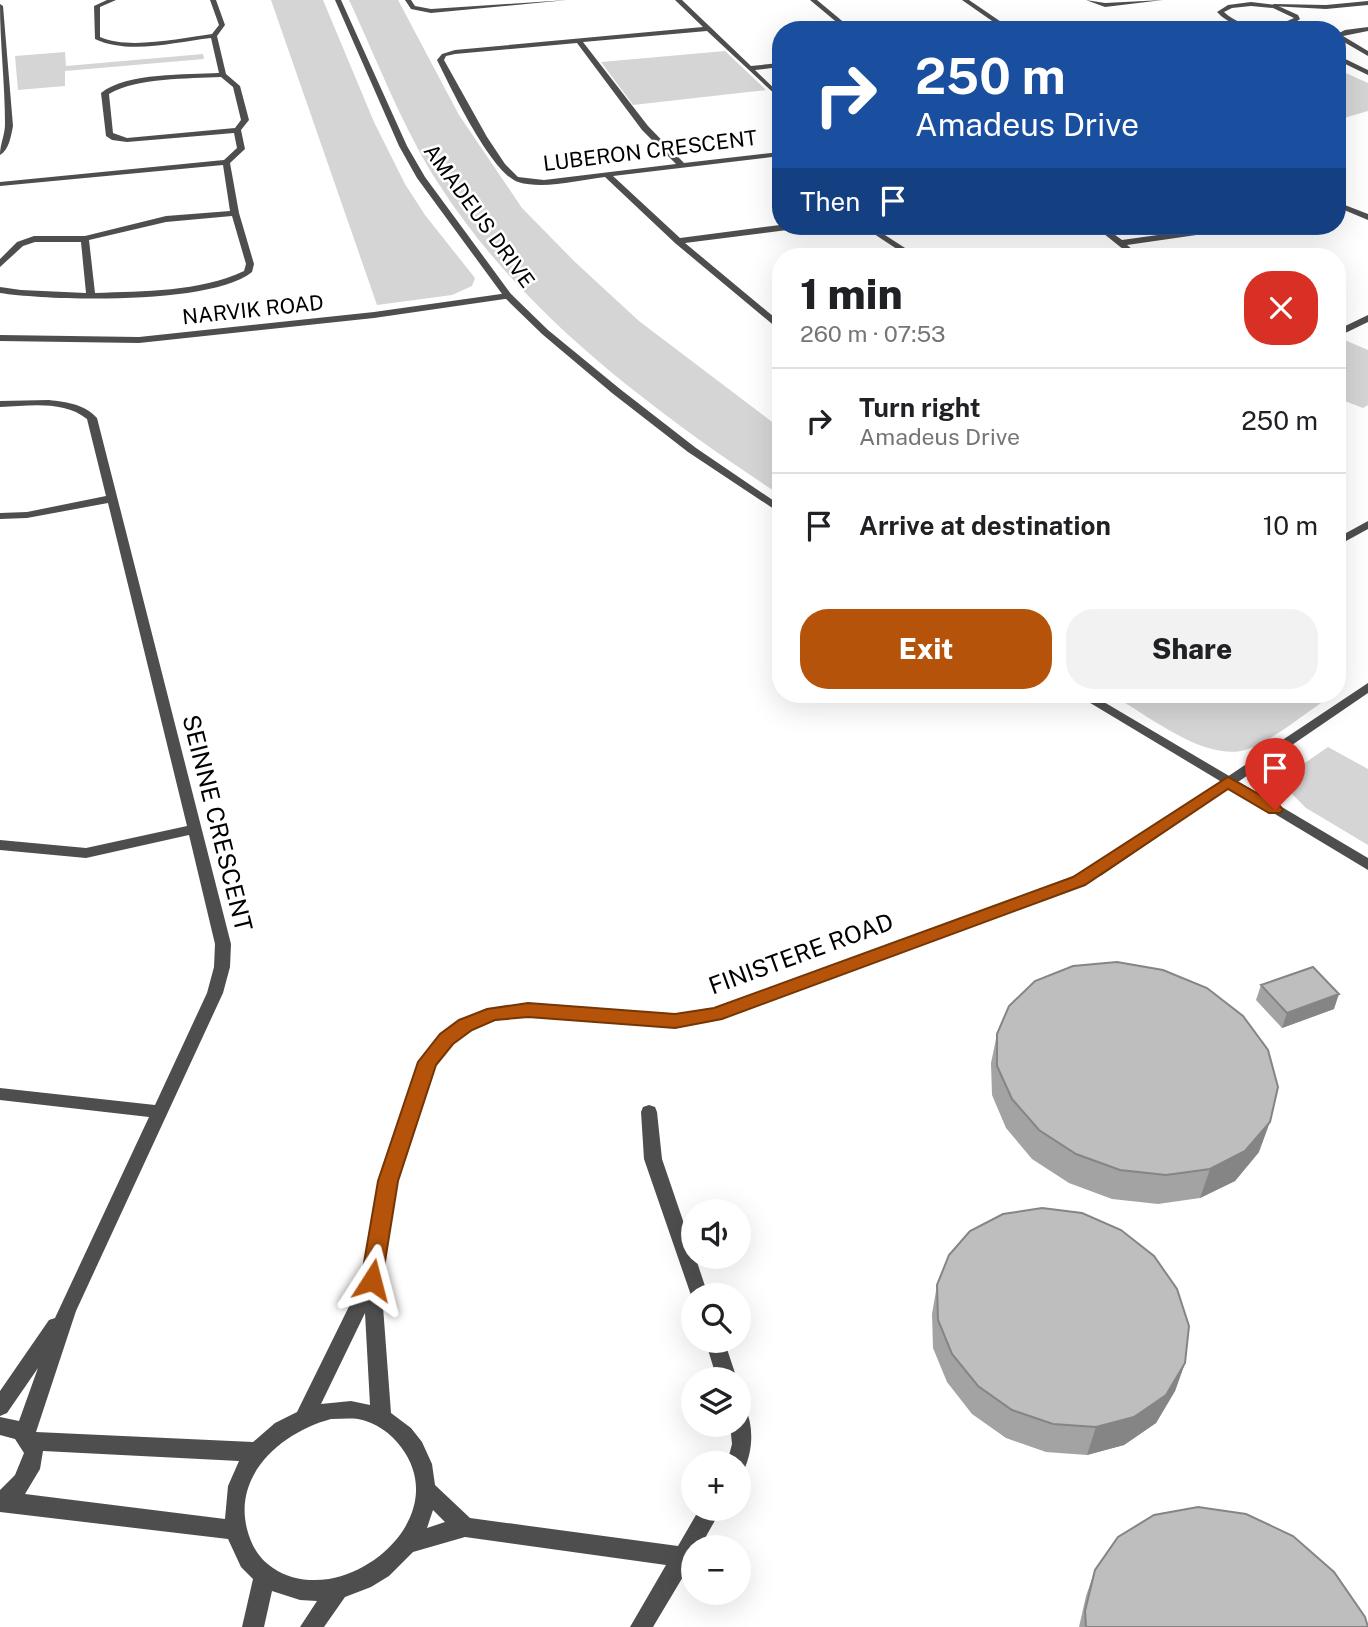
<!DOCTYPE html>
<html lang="en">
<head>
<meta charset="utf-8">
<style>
  :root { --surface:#fff; --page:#f2f2f2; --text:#202124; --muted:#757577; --line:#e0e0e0; --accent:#b45309 }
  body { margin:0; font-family:"Public Sans",sans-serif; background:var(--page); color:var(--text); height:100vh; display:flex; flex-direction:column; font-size:26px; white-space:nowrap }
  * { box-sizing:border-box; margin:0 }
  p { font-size:23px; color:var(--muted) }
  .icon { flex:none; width:38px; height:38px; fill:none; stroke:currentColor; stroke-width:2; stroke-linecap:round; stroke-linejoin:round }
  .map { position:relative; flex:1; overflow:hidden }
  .side { position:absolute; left:772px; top:248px; width:574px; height:455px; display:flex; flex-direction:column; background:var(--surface); border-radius:28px; box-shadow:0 7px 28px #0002 }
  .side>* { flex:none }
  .hud { position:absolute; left:772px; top:21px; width:574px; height:214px; border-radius:28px; box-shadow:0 7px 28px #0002; background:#1a4fa0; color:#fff; overflow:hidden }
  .controls { position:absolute; left:681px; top:1199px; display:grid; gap:14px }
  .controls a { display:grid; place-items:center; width:70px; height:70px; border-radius:50%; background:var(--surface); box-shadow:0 7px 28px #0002; font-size:35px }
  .pin { position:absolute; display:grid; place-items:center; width:60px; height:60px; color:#fff; margin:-72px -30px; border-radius:50% 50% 50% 0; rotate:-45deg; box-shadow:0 0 7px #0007 }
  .pin .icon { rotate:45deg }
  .me { position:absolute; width:77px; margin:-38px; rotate:9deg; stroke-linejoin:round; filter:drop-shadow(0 0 5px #0008) }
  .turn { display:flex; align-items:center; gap:24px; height:147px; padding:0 28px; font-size:32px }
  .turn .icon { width:91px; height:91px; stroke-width:2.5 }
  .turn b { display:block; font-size:49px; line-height:60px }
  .then { display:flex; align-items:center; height:66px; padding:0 28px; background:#0003; gap:14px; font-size:26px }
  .round { display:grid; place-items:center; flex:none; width:74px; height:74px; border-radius:28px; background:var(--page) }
  .head { display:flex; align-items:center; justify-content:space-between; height:119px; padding:0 28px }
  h1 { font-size:42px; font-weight:800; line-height:52px }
  .cta { display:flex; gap:14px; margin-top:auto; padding:14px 28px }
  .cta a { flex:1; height:80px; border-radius:28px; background:var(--accent); color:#fff; font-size:28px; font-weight:800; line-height:80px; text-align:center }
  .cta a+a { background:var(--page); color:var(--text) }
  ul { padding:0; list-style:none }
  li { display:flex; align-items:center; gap:21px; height:105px; padding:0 28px; border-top:2px solid var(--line) }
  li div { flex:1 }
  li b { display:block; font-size:26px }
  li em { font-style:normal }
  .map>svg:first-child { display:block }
</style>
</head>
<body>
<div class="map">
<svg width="1368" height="1627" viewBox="0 0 1368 1627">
  <rect width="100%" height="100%" fill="#fff"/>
  <!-- green -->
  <path fill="#d5d5d5" d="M271,0H323L374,122L405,184L425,215L475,278L472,286L452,295L377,305Z
    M349,0H398L459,115L522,208L575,262L639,321L780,428V495C654,411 524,316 440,186C403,129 378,62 349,0Z
    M725,51L766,90L633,105L601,62Z
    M65,52L66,66L203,54L204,59L65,71V86L18,90L15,56Z
    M1337,69L1368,83V111L1337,120Z
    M1340,338L1368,350V405L1363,408L1337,398V340Z
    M1112,695H1307L1321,703C1299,718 1274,739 1248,749C1207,764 1148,715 1112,695Z
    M1328,747L1368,769V845L1306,808L1289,791L1293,771Z"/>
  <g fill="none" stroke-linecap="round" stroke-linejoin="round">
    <!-- minor -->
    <path fill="#4e4e4e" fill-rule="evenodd" d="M107,0H116L100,7V37C129,50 181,38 212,34L219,25L210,0H216L225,25L217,36L226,74L240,86L249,120L241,130L245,149L230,163L239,213L254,264L252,272C211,305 53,301 0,293V287L21,290L86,293L81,242H35L23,246L0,267V259L17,242L34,236H85L166,216L230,211L223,165L0,186V182L224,160L237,148L234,133L127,142L112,140L106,136L101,93C127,72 187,75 219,73L211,38C175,42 129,55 95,39L94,6ZM221,77L233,87L241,120L235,128L127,138L113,133L109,94C138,77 188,79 221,77ZM232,216L246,264L244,271C199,292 144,291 95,293L89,240L166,222Z
      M405,0H411L415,6L431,9L567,0L431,13L411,9Z
      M675,0H682L751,66L780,63V67L755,70L780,94V99L707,31L583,42L648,126L684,163L780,152V156L613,176L680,238L780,225L799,226L795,229L685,243L780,322V329L777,328L675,243L605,177C578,180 544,190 518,182C491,173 450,86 437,60L442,54L455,50L703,27ZM577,43L642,130L676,164L544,180L518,177L505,164L487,137L444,60L446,56L455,54Z
      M810,0H817L853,30H846Z
      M962,0H969L1013,30H1005Z
      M1086,0L1105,3L1163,0L1105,7Z
      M1368,1V5L1326,9L1271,6L1274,4L1326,5Z
      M0,4L3,6L13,126C11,136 9,150 0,155C0,144 5,135 5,124C5,84 0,44 0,4Z
      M1179,22L1238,21L1241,23L1238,25L1117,30Z
      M1368,27V31L1343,36L1368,51V56L1337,38V34L1345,30Z
      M1337,202L1368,214V220L1337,207Z
      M862,226H871L919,257H909Z
      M1094,226H1103L1122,240L1222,226H1242L1238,229L1127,245L1142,257H1133Z
      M508,293L513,296L511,298L374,318L139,343L0,341V335L139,337L374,312Z
      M1368,315V322L1337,337V330Z
      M49,400C67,402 84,404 97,418L231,944L230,967L223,993L76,1311L36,1432L253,1442L275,1423L297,1412L363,1278L379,1181L420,1062L440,1035L474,1014L493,1008L528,1004L675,1015L714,1008L1055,885L1092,867L1368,683V693L1102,875L1065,893L716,1020L675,1027L528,1016L486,1022L452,1043L435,1065L397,1181L381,1280L391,1413L411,1428L422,1442L432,1464L435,1485L470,1518L678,1546L700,1508H722L700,1547H693V1560L653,1627H630L666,1565L465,1537L413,1552L389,1576L371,1587L345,1597L324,1627H300L317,1601L300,1600L272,1591L264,1627H242L253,1579L241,1567L228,1539L0,1512V1490L15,1475L24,1453L15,1439L0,1435V1417L19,1421L38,1368L7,1413L0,1416V1391L49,1320L55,1318L149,1117L0,1100V1088L155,1105L207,993L214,967L215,944L189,835L86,858L0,850V840L86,848L187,826L108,503L27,518L0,519V513L27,512L106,496L87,419C63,400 29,406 0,407V401ZM365,1313L370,1405L351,1401L321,1404ZM331,1419C340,1419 349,1418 358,1419C375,1422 391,1433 401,1447C444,1504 387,1569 329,1579C309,1582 289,1579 273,1568C259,1559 251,1545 247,1529C233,1473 283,1432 331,1419ZM43,1451L239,1461L228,1486L225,1519L25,1494L40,1469ZM433,1510L445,1522L427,1528Z
      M1368,521V529L1337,546V538Z
      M649,1105L655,1107L657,1112L662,1159L693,1250V1256H695L708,1295H693V1301L644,1159L641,1112L643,1107Z
      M705,1340H724L737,1379H717Z
      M738,1404L745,1407C754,1427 753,1450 744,1470L738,1472V1463H727L732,1444L730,1424H738Z"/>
    <!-- tertiary -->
    <path fill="#4e4e4e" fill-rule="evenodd" d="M335,0H341L407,146L425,177L511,294L548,330L620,389L696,448L780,505V513L688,452L612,393L542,334L505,298L417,178L399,146Z
      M1251,2L1276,5L1298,15L1300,19C1278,36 1236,33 1217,12L1228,5ZM1251,6L1273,8L1294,18C1273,29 1241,29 1224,12L1232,8Z
      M1337,55L1368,70V75L1337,60Z
      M1077,695H1092L1368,858V870Z"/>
  </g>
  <!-- wall -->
  <path fill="#a3a3a3" d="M1261,985L1334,1009L1282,1028L1256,1000Z
    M997,1034L1259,1152L1235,1181L1200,1198L1158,1204L1112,1199L1069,1183L1032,1159L1006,1128L992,1095L991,1063Z
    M937,1285L1185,1363L1175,1391L1156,1423L1124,1445L1087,1455L1046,1452L1006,1438L972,1414L947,1382L933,1348L932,1314Z
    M1095,1570L1368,1627H1079L1086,1596Z"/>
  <!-- shaded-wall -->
  <path fill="#858585" d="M1339,994L1334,1009L1282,1028L1287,1013Z
    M1270,1122L1259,1152L1235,1181L1200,1198L1210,1169Z
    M1185,1363L1175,1391L1156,1423L1124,1445L1087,1455L1096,1427Z"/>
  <!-- building -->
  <path fill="#bebebe" stroke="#858585" stroke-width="2" d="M1117,962L1163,970L1207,988L1243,1016L1268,1050L1278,1087L1270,1122L1245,1151L1210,1169L1166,1175L1120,1170L1076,1154L1039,1130L1012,1099L997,1066V1034L1009,1006L1035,981L1073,966Z
    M1313,967L1339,994L1287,1013L1261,985Z
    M1042,1208L1082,1213L1121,1230L1154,1256L1177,1289L1189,1326L1185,1363L1166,1395L1134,1417L1096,1427L1053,1424L1012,1410L978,1386L952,1354L938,1320L937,1285L949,1255L970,1231L1003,1214Z
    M1198,1507L1246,1514L1293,1536L1334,1572L1365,1617L1368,1627H1086L1085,1611L1095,1570L1118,1537L1154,1515Z"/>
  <!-- route -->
  <path fill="#b45309" stroke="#753606" stroke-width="2" d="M1228,777L1280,806L1283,810L1280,813H1269L1228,789L1085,885L722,1019L675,1028L528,1017L495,1020L472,1030L453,1044L436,1065L398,1181L382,1280L379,1287L372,1289L364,1287L361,1280L378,1181L418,1062L440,1034L459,1020L487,1009L528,1003L675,1014L714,1008L1073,877Z"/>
  <g text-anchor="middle" stroke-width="5" stroke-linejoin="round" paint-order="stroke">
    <!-- far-street labels -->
    <g font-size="21" fill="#000" stroke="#fff">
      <text transform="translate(650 151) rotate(-7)" y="7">LUBERON CRESCENT</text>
      <text transform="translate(479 216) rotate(54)" y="7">AMADEUS DRIVE</text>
      <text transform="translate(253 310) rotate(-6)" y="7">NARVIK ROAD</text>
    </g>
    <!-- street labels -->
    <g font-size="24" fill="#000" stroke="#fff">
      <text transform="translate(217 823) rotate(76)" y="8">SEINNE CRESCENT</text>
      <text transform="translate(801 954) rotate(-20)" y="8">FINISTERE ROAD</text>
    </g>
  </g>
</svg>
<div class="controls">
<a><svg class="icon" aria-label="sound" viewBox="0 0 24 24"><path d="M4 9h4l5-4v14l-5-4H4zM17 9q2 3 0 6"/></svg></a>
<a><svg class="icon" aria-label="search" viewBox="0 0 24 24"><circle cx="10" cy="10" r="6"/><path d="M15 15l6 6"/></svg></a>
<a><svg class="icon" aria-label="layers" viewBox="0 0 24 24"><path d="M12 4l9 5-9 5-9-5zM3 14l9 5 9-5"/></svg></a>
<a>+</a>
<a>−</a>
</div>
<div class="pin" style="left:1275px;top:810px;background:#d93025"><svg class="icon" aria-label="arrive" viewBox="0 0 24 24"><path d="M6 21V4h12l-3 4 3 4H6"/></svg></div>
<svg class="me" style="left:372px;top:1280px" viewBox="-20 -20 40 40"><path d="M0-17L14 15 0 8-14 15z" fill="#b45309" stroke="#fff" stroke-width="4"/></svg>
<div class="hud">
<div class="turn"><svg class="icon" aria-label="right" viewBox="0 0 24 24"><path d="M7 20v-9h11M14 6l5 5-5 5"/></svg><div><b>250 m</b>Amadeus Drive</div></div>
<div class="then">Then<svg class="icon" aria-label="arrive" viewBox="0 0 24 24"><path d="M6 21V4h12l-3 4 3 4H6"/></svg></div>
</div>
<section class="side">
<div class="head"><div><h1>1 min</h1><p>260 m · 07:53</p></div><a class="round" style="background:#d93025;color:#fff"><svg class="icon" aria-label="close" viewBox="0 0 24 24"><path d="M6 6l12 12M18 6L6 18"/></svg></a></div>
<ul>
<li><svg class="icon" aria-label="right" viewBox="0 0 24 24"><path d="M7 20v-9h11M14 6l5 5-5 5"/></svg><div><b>Turn right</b><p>Amadeus Drive</p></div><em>250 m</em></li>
<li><svg class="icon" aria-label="arrive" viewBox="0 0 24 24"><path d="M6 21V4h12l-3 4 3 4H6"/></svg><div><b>Arrive at destination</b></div><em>10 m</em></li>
</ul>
<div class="cta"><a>Exit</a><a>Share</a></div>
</section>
</div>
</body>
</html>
